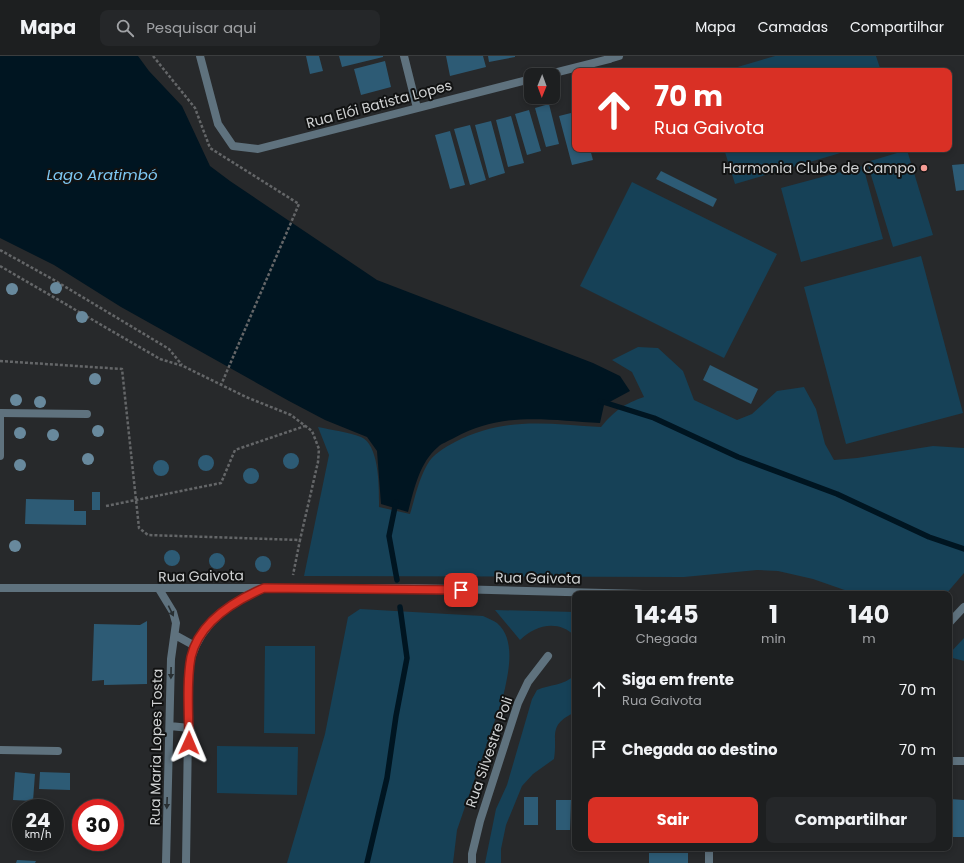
<!DOCTYPE html>
<html lang="pt">
<head>
<meta charset="utf-8">
<style>
  :root { --surface:#1d1f20; --page:#252729; --text:#f1f3f6; --muted:#a0a2a5; --line:#3b3d3e; --accent:#d93025 }
  body { margin:0; font-family:Poppins,sans-serif; background:var(--page); color:var(--text); height:100vh; display:flex; flex-direction:column; font-size:15px; white-space:nowrap }
  * { box-sizing:border-box; margin:0 }
  p { font-size:13px; color:var(--muted) }
  .icon { flex:none; width:22px; height:22px; fill:none; stroke:currentColor; stroke-width:2; stroke-linecap:round; stroke-linejoin:round }
  .map { position:relative; flex:1; overflow:hidden }
  .panel { position:absolute; left:572px; top:535px; width:380px; height:260px; display:flex; flex-direction:column; background:var(--surface); border-radius:8px; box-shadow:0 2px 6px #0003,0 0 0 1px var(--line) }
  .panel>* { flex:none }
  .hud { position:absolute; left:572px; top:12px; width:380px; height:84px; border-radius:8px; box-shadow:0 2px 6px #0003,0 0 0 1px var(--line); background:#d93025; color:#fff; overflow:hidden }
  .needle { width:26px; rotate:181deg }
  .fabs { position:absolute; left:524px; top:12px; display:grid; gap:8px }
  .fabs a { display:grid; place-items:center; width:36px; height:36px; border-radius:8px; background:var(--surface); box-shadow:0 2px 6px #0003,0 0 0 1px var(--line); font-size:20px }
  .speed { position:absolute; left:12px; top:743px; display:flex; gap:8px; font-size:20px; font-weight:700; text-align:center }
  .speed>* { display:grid; place-content:center; width:52px; height:52px; border-radius:50%; background:var(--surface); box-shadow:0 2px 6px #0003,0 0 0 1px var(--line); line-height:1 }
  .speed small { font-size:10px; font-weight:400 }
  .speed .limit { border:6px solid #d22; background:#fff; color:#111 }
  .pin { position:absolute; display:grid; place-items:center; width:34px; height:34px; color:#fff; margin:-17px; border-radius:8px; box-shadow:0 2px 6px #0006 }
  .me { position:absolute; width:44px; margin:-22px; rotate:1deg; stroke-linejoin:round; filter:drop-shadow(0 0 3px #0008) }
  .turn { display:flex; align-items:center; gap:14px; height:84px; padding:0 16px; font-size:18px }
  .turn .icon { width:52px; height:52px; stroke-width:2.5 }
  .turn b { display:block; font-size:28px; line-height:34px }
  .eta { display:flex; justify-content:space-evenly; align-items:center; height:68px; text-align:center }
  .eta b { font-size:24px; font-weight:700; line-height:28px }
  .action { display:flex; gap:8px; margin-top:auto; padding:8px 16px }
  .action a { flex:1; height:46px; border-radius:8px; background:var(--accent); color:#fff; font-size:16px; font-weight:700; line-height:46px; text-align:center }
  .action a+a { background:var(--page); color:var(--text) }
  ul { padding:0; list-style:none }
  li { display:flex; align-items:center; gap:12px; height:60px; padding:0 16px }
  li div { flex:1 }
  li b { display:block; font-size:15px }
  li em { font-style:normal }
  header { display:flex; align-items:center; gap:24px; box-sizing:border-box; height:56px; padding:0 20px; background:var(--surface); border-bottom:1px solid var(--line) }
  header strong { font-size:19px }
  nav { display:flex; gap:22px; margin-inline-start:auto; font-size:14px }
  .search { width:280px; height:36px; background:var(--page); display:flex; align-items:center; gap:10px; box-sizing:border-box; padding:0 14px; border-radius:8px; color:var(--muted); font-size:15px }
  .map>svg:first-child { display:block }
</style>
</head>
<body>
<header>
<strong>Mapa</strong>
<div class="search"><svg class="icon" aria-label="search" viewBox="0 0 24 24"><circle cx="10" cy="10" r="6"/><path d="M15 15l6 6"/></svg>Pesquisar aqui</div>
<nav><a>Mapa</a><a>Camadas</a><a>Compartilhar</a></nav>
</header>
<div class="map">
<svg width="964" height="807" viewBox="0 0 964 807">
  <rect width="100%" height="100%" fill="#27292b"/>
  <!-- green -->
  <path fill="#164157" d="M775,0H876L881,15H724Z
    M724,93H854L735,128Z
    M907,94L933,179L893,191L867,106Z
    M863,110L883,183L801,206L781,132Z
    M632,126L777,198L724,302L580,230Z
    M921,200L963,357L846,388L804,231Z
    M638,291L658,292L683,315L694,344L737,364L752,358L777,335L804,331L816,353L825,388L834,404L857,402L933,390L964,392V517L946,538H856L813,523L778,515L757,514L684,521L304,520L329,399L318,371C332,374 348,376 361,381C380,389 379,434 379,451L410,458C415,442 418,425 427,409C433,398 444,392 455,386C504,360 548,368 601,371C615,354 624,348 644,341L632,316L612,304Z
    M360,553L483,560C487,562 493,564 497,567C517,584 508,619 503,641L457,774L453,807H287L325,678L348,561Z
    M495,554L575,556V580C558,563 535,569 520,584Z
    M964,582V605L949,601V598Z
    M265,590H315V678L264,677Z
    M575,619V656C547,670 558,678 554,703L533,718L522,730L506,769L501,793V807H485L496,753L507,729L532,643L537,634C551,628 563,630 575,619Z
    M217,690L298,691L297,739L217,737Z"/>
  <!-- water -->
  <path fill="#001521" d="M0,0H138L149,15L182,50L210,110L230,125L377,224L593,307L620,320L630,335L604,349L600,367C547,364 503,355 454,382C449,385 442,387 438,391C419,407 414,434 408,456L381,448L377,395L367,381L325,364L289,345L121,251L54,209L0,182Z"/>
  <g fill="none" stroke-linecap="round" stroke-linejoin="round">
    <!-- stream -->
    <path stroke="#001521" stroke-width="5.5" d="M600,345L654,362L738,401L837,438L929,481L964,493
      M396,446L389,480L397,524
      M367,807L387,722L396,660L407,602L400,551"/>
  </g>
  <!-- building -->
  <path fill="#2d5b75" d="M306,0H319L323,15L310,18Z
    M339,0H383V1L342,11Z
    M446,0H483L486,11L450,20Z
    M488,0H515V1L489,6Z
    M385,5L391,31L361,39L354,13Z
    M549,48L559,88L546,91L535,52Z
    M529,54L541,95L527,99L515,58Z
    M575,56V93H590L593,104L572,109L559,60Z
    M511,60L524,107L508,111L496,64Z
    M491,65L505,117L489,122L475,69Z
    M470,69L486,124L470,129L454,73Z
    M450,75L465,129L450,133L435,79Z
    M964,108V134L956,135L952,109Z
    M661,115L717,143L713,151L656,123Z
    M710,309L758,333L751,348L703,324Z
    M283 405a8 8 0 1 1 16 0a8 8 0 1 1-16 0Z
    M198 407a8 8 0 1 1 16 0a8 8 0 1 1-16 0Z
    M153 412a8 8 0 1 1 16 0a8 8 0 1 1-16 0Z
    M243 420a8 8 0 1 1 16 0a8 8 0 1 1-16 0Z
    M92,436H100V454H92Z
    M26,443L74,444V455H86V469L25,468Z
    M164 502a8 8 0 1 1 16 0a8 8 0 1 1-16 0Z
    M209 505a8 8 0 1 1 16 0a8 8 0 1 1-16 0Z
    M255 508a8 8 0 1 1 16 0a8 8 0 1 1-16 0Z
    M147,565V628L104,629V624L92,625L94,568L140,569Z
    M15,716L35,718L33,745L13,744Z
    M40,716L70,717V734L39,733Z
    M524,741H538V769H524Z
    M950,743L964,744V781H949Z
    M556,744H571L570,774H556Z
    M649,797H688V807H649Z
    M17,804L36,805L35,807H16Z"/>
  <g fill="none" stroke-linecap="round" stroke-linejoin="round">
    <!-- path -->
    <path stroke="#646668" stroke-width="2.5" stroke-dasharray="3 2" stroke-linecap="butt" d="M153,0L195,52L210,92L299,148L221,329
      M0,194L54,224L169,293L182,309
      M0,210L160,303L183,310L246,341L291,359L312,375L319,393L318,406L300,484
      M0,305L122,313L139,472L148,479L300,484L293,519
      M106,450L221,427L235,394L305,370"/>
    <!-- minor -->
    <path stroke="#5f727e" stroke-width="8" d="M200,0L218,68L233,90L258,93L531,23
      M404,0L417,52
      M546,19L609,3
      M1,357L87,358
      M159,533L173,556L176,567L171,603L166,807
      M175,579L195,590
      M170,670L189,672
      M0,694L58,695
      M949,705H964
      M186,807L189,612C196,571 228,547 263,532
      M472,807V798L480,765L518,647L528,626L548,600
      M709,807V792"/>
    <!-- tertiary -->
    <path stroke="#5f727e" stroke-width="8" d="M608,0L609,3L619,0
      M0,357V400
      M0,532H415L643,538
      M949,567L964,551"/>
  </g>
  <!-- trees -->
  <g fill="#68899d">
    <circle cx="56" cy="232" r="6"/>
    <circle cx="12" cy="233" r="6"/>
    <circle cx="82" cy="261" r="6"/>
    <circle cx="95" cy="323" r="6"/>
    <circle cx="16" cy="344" r="6"/>
    <circle cx="40" cy="346" r="6"/>
    <circle cx="98" cy="375" r="6"/>
    <circle cx="20" cy="377" r="6"/>
    <circle cx="53" cy="379" r="6"/>
    <circle cx="88" cy="403" r="6"/>
    <circle cx="20" cy="409" r="6"/>
    <circle cx="15" cy="490" r="6"/>
  </g>
  <!-- one-way arrows -->
  <defs><path id="oneway-solid" d="M-6-.8H1V-3.2L6.5 0L1 3.2V.8H-6Z"/></defs>
  <g fill="#282f32">
    <use href="#oneway-solid" transform="translate(171 555) rotate(64)"/>
    <use href="#oneway-solid" transform="translate(171 617) rotate(91)"/>
    <use href="#oneway-solid" transform="translate(167 747) rotate(92)"/>
  </g>
  <g fill="none" stroke-linecap="round" stroke-linejoin="round">
    <!-- route casing -->
    <g stroke="#8d1f18" stroke-width="10">
      <path id="route" d="M189,687C189,660 186,627 191,601C199,566 234,545 264,532L461,534"/>
    </g>
    <!-- route -->
    <use href="#route" stroke="#d93025" stroke-width="7"/>
  </g>
  <!-- markers -->
  <circle fill="#f59c95" stroke="#111212" stroke-width="1.5" cx="924" cy="112" r="4"/>
  <g text-anchor="middle" stroke-width="4" stroke-linejoin="round" paint-order="stroke">
    <!-- street labels -->
    <g font-size="14" fill="#d0d2d3" stroke="#111212">
      <text transform="translate(379 48) rotate(-15)" y="5">Rua Elói Batista Lopes</text>
      <text transform="translate(201 520) rotate(-1)" y="5">Rua Gaivota</text>
      <text transform="translate(538 522) rotate(1)" y="5">Rua Gaivota</text>
      <text transform="translate(156 691) rotate(-89)" y="5">Rua Maria Lopes Tosta</text>
      <text transform="translate(489 696) rotate(-71)" y="5">Rua Silvestre Poli</text>
    </g>
    <!-- poi labels -->
    <g font-size="14" fill="#d0d2d3" stroke="#111212" text-anchor="end">
      <text x="916" y="117">Harmonia Clube de Campo</text>
    </g>
    <!-- water labels -->
    <g font-size="15" font-style="italic" fill="#7fc9f4" stroke="#111212">
      <text x="102" y="124">Lago Aratimbó</text>
    </g>
  </g>
</svg>
<div class="fabs">
<a><svg class="needle" viewBox="-14 -14 28 28"><path d="M0-13l5 13h-10z" fill="#e53935"/><path d="M0 13l5-13h-10z" fill="#a0a2a5"/></svg></a>
</div>
<div class="speed"><div>24<small>km/h</small></div><div class="limit">30</div></div>
<div class="pin" style="left:461px;top:534px;background:#d93025"><svg class="icon" aria-label="arrive" viewBox="0 0 24 24"><path d="M6 21V4h12l-3 4 3 4H6"/></svg></div>
<svg class="me" style="left:189px;top:687px" viewBox="-20 -20 40 40"><path d="M0-17L14 15 0 8-14 15z" fill="#d93025" stroke="#fff" stroke-width="4"/></svg>
<div class="hud">
<div class="turn"><svg class="icon" aria-label="ahead" viewBox="0 0 24 24"><path d="M12 20V5M6 11l6-6 6 6"/></svg><div><b>70 m</b>Rua Gaivota</div></div>
</div>
<section class="panel">
<div class="eta">
<div><b>14:45</b><p>Chegada</p></div>
<div><b>1</b><p>min</p></div>
<div><b>140</b><p>m</p></div>
</div>
<ul>
<li><svg class="icon" aria-label="ahead" viewBox="0 0 24 24"><path d="M12 20V5M6 11l6-6 6 6"/></svg><div><b>Siga em frente</b><p>Rua Gaivota</p></div><em>70 m</em></li>
<li><svg class="icon" aria-label="arrive" viewBox="0 0 24 24"><path d="M6 21V4h12l-3 4 3 4H6"/></svg><div><b>Chegada ao destino</b></div><em>70 m</em></li>
</ul>
<div class="action"><a>Sair</a><a>Compartilhar</a></div>
</section>
</div>
</body>
</html>
